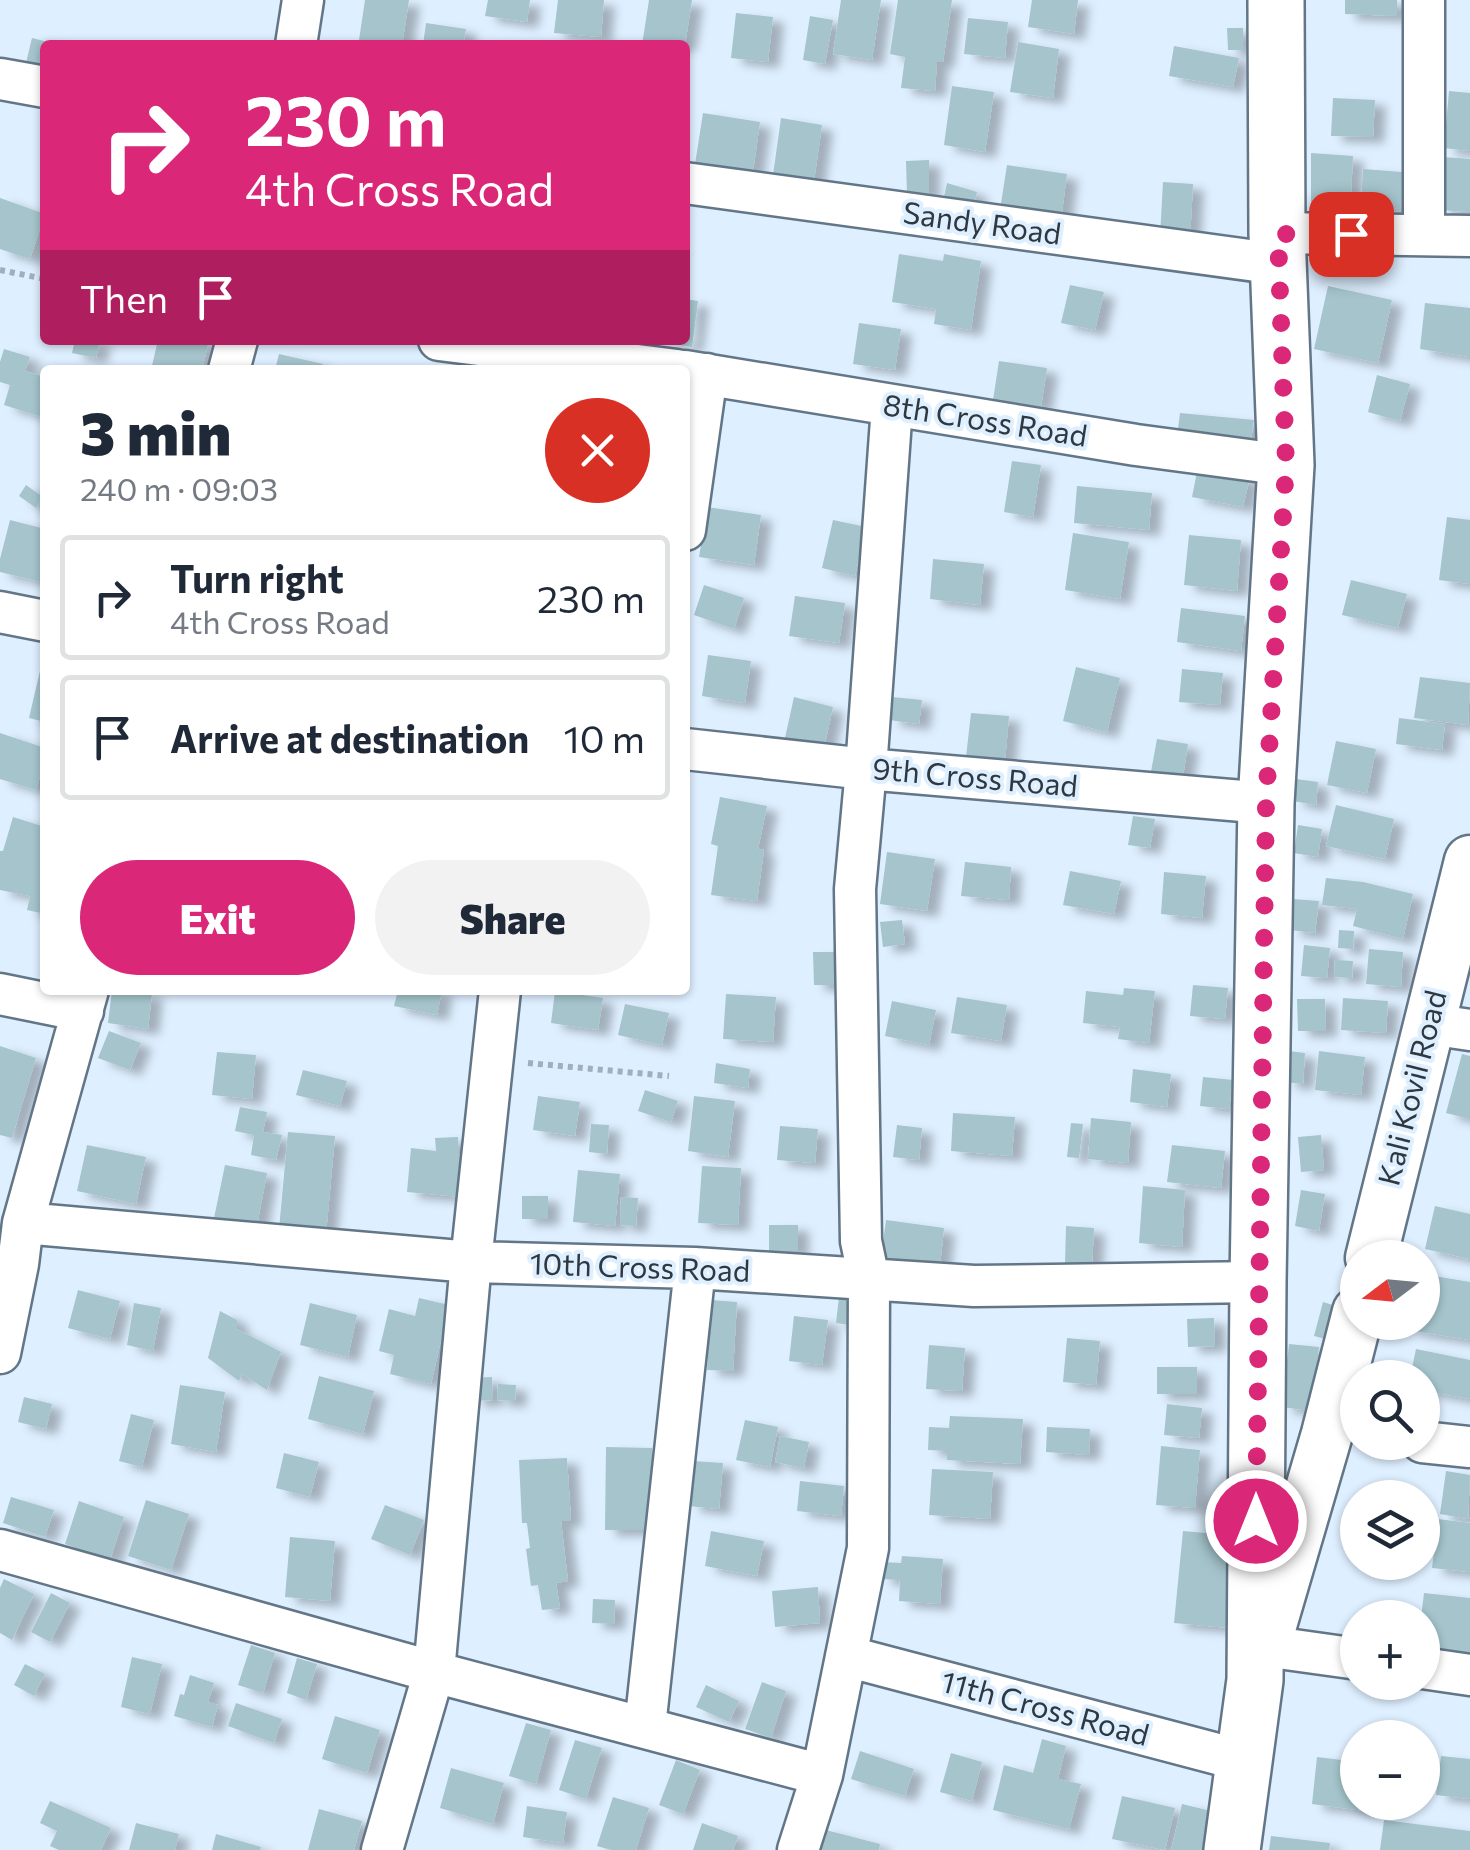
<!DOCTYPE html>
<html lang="en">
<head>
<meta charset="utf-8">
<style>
  :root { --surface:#fff; --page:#f2f2f3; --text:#1f2937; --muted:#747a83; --line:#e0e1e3; --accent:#db2777 }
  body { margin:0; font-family:Commissioner,sans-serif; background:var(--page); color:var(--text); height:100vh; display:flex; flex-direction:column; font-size:38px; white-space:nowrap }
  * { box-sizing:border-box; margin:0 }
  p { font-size:32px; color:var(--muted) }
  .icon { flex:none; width:55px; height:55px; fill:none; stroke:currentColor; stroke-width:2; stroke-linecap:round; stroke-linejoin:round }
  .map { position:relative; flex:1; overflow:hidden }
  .panel { position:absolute; left:40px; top:365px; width:650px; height:630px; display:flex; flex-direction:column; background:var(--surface); border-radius:10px; box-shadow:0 2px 8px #0004 }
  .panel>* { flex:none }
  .hud { position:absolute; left:40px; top:40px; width:650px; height:305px; border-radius:10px; box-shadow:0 2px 8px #0004; background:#db2777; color:#fff; overflow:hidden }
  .needle { width:65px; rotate:254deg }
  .buttons { position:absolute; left:1340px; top:1240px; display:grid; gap:20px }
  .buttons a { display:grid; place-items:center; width:100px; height:100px; border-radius:50%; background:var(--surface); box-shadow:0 2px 8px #0004; font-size:50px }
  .pin { position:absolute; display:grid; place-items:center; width:85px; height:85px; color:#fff; margin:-42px; border-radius:20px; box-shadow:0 5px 15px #0006 }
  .me { position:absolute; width:110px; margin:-55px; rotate:0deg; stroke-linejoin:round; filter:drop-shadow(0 0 8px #0008) }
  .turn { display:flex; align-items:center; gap:35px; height:210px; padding:0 40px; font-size:45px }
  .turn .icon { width:130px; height:130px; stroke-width:2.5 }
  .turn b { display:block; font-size:70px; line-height:85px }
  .then { display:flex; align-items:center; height:95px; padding:0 40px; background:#0003; gap:20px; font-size:38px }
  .round { display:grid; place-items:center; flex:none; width:105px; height:105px; border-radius:52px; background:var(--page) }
  .head { display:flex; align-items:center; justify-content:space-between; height:170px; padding:0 40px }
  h1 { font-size:60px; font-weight:800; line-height:75px }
  .button { display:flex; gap:20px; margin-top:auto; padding:20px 40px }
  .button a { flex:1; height:115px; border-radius:60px; background:var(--accent); color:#fff; font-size:40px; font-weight:800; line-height:115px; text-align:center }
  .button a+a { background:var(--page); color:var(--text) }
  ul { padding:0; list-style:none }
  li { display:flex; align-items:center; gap:30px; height:125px; margin:0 20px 15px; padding:0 20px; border:5px solid var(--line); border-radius:10px }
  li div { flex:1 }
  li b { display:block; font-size:38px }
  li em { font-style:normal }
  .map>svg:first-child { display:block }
</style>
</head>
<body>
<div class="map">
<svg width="1470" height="1850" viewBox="0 0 1470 1850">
  <defs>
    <filter id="shadow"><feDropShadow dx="11" dy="6" stdDeviation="5" flood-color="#0004"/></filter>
  </defs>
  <rect width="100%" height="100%" fill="#deefff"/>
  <!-- building -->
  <path fill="#a5c4cc" filter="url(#shadow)" d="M365,0H409L402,45L359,40Z
    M488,0H530L527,22L485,16Z
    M558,0H604L601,37L554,33Z
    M649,0H692L685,45H642Z
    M841,0H881L872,60L833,54Z
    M898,0H952L943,62H937L935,91L901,88L905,57L890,54Z
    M1032,0H1078L1074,34L1028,27Z
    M1345,0H1397V16L1345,14Z
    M736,13L773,17L768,62L731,58Z
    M810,16L833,20L825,64L803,60Z
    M968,18L1008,22L1005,58L964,54Z
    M426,23L466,29L463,45H423Z
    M1227,28H1243V50H1228Z
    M32,38L56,44L45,45V69L26,63Z
    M1018,42L1059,49L1053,98L1010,92Z
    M1174,46L1239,58L1233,87L1169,76Z
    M952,86L994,92L985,152L944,145Z
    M1449,91L1470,93V151L1444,148Z
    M1333,98L1375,100L1373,137L1331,136Z
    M703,113L760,122L751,186L693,177Z
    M781,118L822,125L813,188L772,182Z
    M1311,153L1353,156L1350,213L1311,208Z
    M1443,157L1470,159V212L1440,210Z
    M929,160V194L907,195L906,161Z
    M1007,165L1067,174L1061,220L1000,210Z
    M1363,169L1402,172L1401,209L1361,206Z
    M1163,182L1193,184L1190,238L1160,236Z
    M947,183L977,192L972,213L942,206Z
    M0,198L45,214L30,259L0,249Z
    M899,254L943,261L944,254L981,261L971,330L934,324L936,309L892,302Z
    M1070,285L1104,292L1095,330L1061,323Z
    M1328,286L1392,300L1378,363L1314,349Z
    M685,299L698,301L692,347L665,343L666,340H685Z
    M1425,303L1470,308V357L1420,349Z
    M859,323L901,329L895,370L853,364Z
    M75,340H100L96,358L72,353Z
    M158,340H209L202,370H151Z
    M4,349L30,357L25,371L45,377V418L4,405L10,385L0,382V362Z
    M279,354L323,364L321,370H275Z
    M999,361L1047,368L1041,407L993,400Z
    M1377,375L1410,384L1400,421L1368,412Z
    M1180,413L1254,420L1249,452L1176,444Z
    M1012,461L1041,465L1033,517L1004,512Z
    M1198,467L1250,477L1243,507L1192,497Z
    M26,485L43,497L36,508L19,496Z
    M1077,486L1152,493L1149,530L1074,523Z
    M707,507L761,515L754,565L699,557Z
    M1447,517L1470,520V584L1439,580Z
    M10,520L45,529V583L0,572V559Z
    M833,520L866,527L855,576L822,568Z
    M1073,533L1129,542L1120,599L1065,590Z
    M1189,535L1241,540L1237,591L1184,585Z
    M933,559L984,564L980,605L930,599Z
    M1351,580L1407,594L1398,628L1342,615Z
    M704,585L744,598L734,629L694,615Z
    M795,596L845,603L839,643L789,636Z
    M1181,608L1245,616L1241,651L1177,642Z
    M708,655L751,661L745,703L702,696Z
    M43,658H45V722L29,718Z
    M1076,667L1120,678L1107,732L1063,721Z
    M1182,669L1223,673L1220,705L1179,702Z
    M1420,677L1470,683L1468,725L1414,718Z
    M794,697L833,707L824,748L785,738Z
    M892,697L922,700L919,724L889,720Z
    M971,713L1009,716L1005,761L966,757Z
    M1399,718L1445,724L1442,750L1396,744Z
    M0,733L45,748V760L36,790L0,779Z
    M1157,739L1188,744L1182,783L1150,777Z
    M1336,741L1376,749L1367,793L1327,785Z
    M1296,779L1318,782L1316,805L1293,801Z
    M720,797L767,806L758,849L764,850L757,901L711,895L718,846L711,844Z
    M1336,805L1394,819L1385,859L1326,846Z
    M1133,816L1155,819L1150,848L1128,845Z
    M13,817L45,827V914L27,910L30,896L0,890V851H3Z
    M1298,825L1322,829L1318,857L1294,853Z
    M887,852L935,859L927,911L880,904Z
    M965,862L1011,867L1009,900L961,896Z
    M1070,871L1121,881L1114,914L1063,905Z
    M1164,872L1206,876L1202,918L1161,914Z
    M1326,878L1363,882L1413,894L1403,939L1353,926L1357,909L1322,905Z
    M1293,899L1319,901L1315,933L1290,930Z
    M902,920L905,944L883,947L880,922Z
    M1339,930L1354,931L1353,949L1338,948Z
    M1304,945L1330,948L1327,978L1301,976Z
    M1369,949L1403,952L1401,987L1366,984Z
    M813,952H834L835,985H814Z
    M1335,960L1353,961L1352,978L1334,977Z
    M1193,985L1228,988L1225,1019L1190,1016Z
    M1124,988L1155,991L1149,1043L1118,1039L1120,1027L1083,1023L1086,991L1123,995Z
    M112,990L152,993L148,1029L108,1023Z
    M398,990H442L437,1015L394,1006Z
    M555,991L603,998L598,1030L551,1023Z
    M726,994L776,997L773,1042L723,1039Z
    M957,997L1007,1005L1001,1041L951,1033Z
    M1343,998L1388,1001L1386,1033L1341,1030Z
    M1297,999H1325L1326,1031H1298Z
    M892,1001L936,1010L929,1045L885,1036Z
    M625,1004L669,1013L662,1045L618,1035Z
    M109,1031L141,1043L130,1070L98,1058Z
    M0,1046L36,1058L12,1138L0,1135Z
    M1288,1051L1305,1053L1303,1084L1285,1082Z
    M1319,1051L1365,1057L1361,1095L1315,1090Z
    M217,1052L256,1055L252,1099L212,1095Z
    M1462,1054L1470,1056V1119L1446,1113Z
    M716,1063L750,1069L748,1088L714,1083Z
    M1133,1069L1171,1074L1167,1107L1130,1102Z
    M303,1070L347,1081L340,1106L296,1095Z
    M1203,1077L1233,1080L1229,1109L1200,1106Z
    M645,1090L678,1101L671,1122L638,1111Z
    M538,1096L580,1102L575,1136L533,1130Z
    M694,1096L735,1101L728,1157L688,1151Z
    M240,1107L267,1112L263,1132L282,1135L276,1160L251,1155L254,1135L235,1131Z
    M953,1113L1015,1117L1012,1156L951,1151Z
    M1091,1118L1131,1122L1128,1163L1088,1159Z
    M1071,1123L1083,1124L1079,1158L1067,1157Z
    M591,1124L609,1125L607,1154L589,1152Z
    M897,1125L922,1128L919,1160L893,1157Z
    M780,1126L818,1129L815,1163L777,1160Z
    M288,1132L335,1136L326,1234L279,1229Z
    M1321,1135L1324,1170L1301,1172L1298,1137Z
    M458,1137L459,1154H466L462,1197L407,1192L411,1148L436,1151L435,1138Z
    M87,1145L146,1157L136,1204L77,1191Z
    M1172,1145L1225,1151L1221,1188L1167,1182Z
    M225,1165L267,1173L256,1231L213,1223Z
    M702,1166L741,1168L738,1225L698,1223Z
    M578,1170L620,1174L615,1226L573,1222Z
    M1143,1186L1185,1190L1182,1247L1139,1243Z
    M1301,1190L1325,1194L1319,1231L1295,1226Z
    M522,1196H548V1219H522Z
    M621,1197L638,1198L636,1226L620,1225Z
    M1435,1206L1470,1214V1259L1425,1249Z
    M886,1220L944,1228L940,1265L881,1257Z
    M769,1225H798V1251H769Z
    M1066,1226L1094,1228L1092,1266L1065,1265Z
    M1422,1274L1470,1282V1340L1408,1330L1409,1322H1422Z
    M78,1290L120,1301L110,1339L68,1328Z
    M839,1297L858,1299L856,1326L836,1323Z
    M419,1298L449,1305L431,1384L390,1374L394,1355L379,1351L389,1309L415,1316Z
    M711,1300L737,1302L733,1371L707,1370Z
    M1323,1302L1342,1308L1333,1341L1314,1336Z
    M134,1303L161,1308L153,1351L127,1345Z
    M310,1303L357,1315L348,1357L300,1345Z
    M220,1311L237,1320V1329L281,1352L267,1390L242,1374L239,1381L208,1358Z
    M794,1316L828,1320L822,1365L789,1361Z
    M1214,1318L1215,1346L1188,1347L1187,1319Z
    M1067,1338L1100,1341L1096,1385L1063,1382Z
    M1289,1344L1319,1347L1311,1411L1282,1407Z
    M929,1345L965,1348L962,1391L926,1389Z
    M1416,1349L1470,1360V1399L1422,1390V1378H1410Z
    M1157,1367H1197V1394H1157Z
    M319,1376L374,1391L363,1434L308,1419Z
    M492,1377L493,1400L473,1401L472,1378Z
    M498,1384L516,1385L515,1401L497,1400Z
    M180,1385L225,1392L216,1452L171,1444Z
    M24,1397L52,1404L46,1429L18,1422Z
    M1167,1404L1202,1408L1199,1438L1164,1435Z
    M131,1414L154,1420L142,1467L119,1461Z
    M950,1416L1023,1419L1020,1464L947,1460V1451L928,1450L929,1427L949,1428Z
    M745,1420L778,1427L770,1467L736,1460Z
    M1047,1427L1090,1429L1089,1455L1046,1452Z
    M780,1436L809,1442L804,1468L775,1462Z
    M1161,1446L1200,1450L1195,1508L1156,1505Z
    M606,1447L652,1448L651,1530H605Z
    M284,1453L319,1462L310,1497L276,1488Z
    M567,1458L571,1521H561L568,1581L556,1583L560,1608L542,1610L538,1585L531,1586L526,1549L530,1548L527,1523H522L519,1460Z
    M693,1461L723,1463L719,1509L689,1506Z
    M932,1469L993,1472L990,1519L929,1515Z
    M1446,1471L1470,1475L1468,1519L1440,1514Z
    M800,1481L844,1486L841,1516L797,1511Z
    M11,1497L54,1510L45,1537L3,1523Z
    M146,1500L189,1514L171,1570L128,1556Z
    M79,1501L124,1517L110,1560L65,1544Z
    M385,1505L424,1520L410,1555L371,1539Z
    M1438,1519L1470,1523V1572L1432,1568Z
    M711,1531L764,1541L757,1576L705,1566Z
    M1183,1531L1239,1536L1230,1628L1174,1623Z
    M290,1537L335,1541L330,1601L285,1597Z
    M902,1556L943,1559L940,1604L899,1601L900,1580L881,1579L882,1562L901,1563Z
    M4,1579L34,1594L12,1640L0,1633V1588Z
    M818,1587L820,1623L775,1627L772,1591Z
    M51,1593L70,1603L50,1642L31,1632Z
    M1424,1593L1470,1598V1660L1422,1655V1618H1421Z
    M593,1599L615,1600L614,1624L592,1623Z
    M251,1645L275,1653L263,1693L238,1685Z
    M132,1657L162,1664L150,1714L121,1707Z
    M297,1658L317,1664L306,1700L287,1693Z
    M25,1664L45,1674L34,1696L14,1685Z
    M190,1675L214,1683L208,1702L218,1705L212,1727L174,1716L180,1694L184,1695Z
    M762,1682L786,1691L771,1738L745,1729Z
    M706,1685L739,1701L729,1722L696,1707Z
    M236,1703L282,1719L274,1743L228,1726Z
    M335,1716L380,1730L367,1773L322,1759Z
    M526,1723L551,1730L536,1784L509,1776Z
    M1042,1739L1066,1746L1058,1779L1081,1784L1069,1829L993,1810L1004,1765L1033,1773Z
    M575,1740L602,1748L586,1799L559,1790Z
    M860,1751L914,1769L905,1796L851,1779Z
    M951,1753L982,1762L972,1801L940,1792Z
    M1441,1756L1470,1759V1799L1436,1795Z
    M1317,1757L1358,1762V1802H1366L1365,1811L1312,1804Z
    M676,1760L700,1770L683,1814L659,1805Z
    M451,1768L504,1783L493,1824L440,1808Z
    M1122,1796L1175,1808L1165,1850L1112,1839Z
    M613,1797L649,1808L636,1850H611L597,1846Z
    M50,1801L111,1828L101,1850H59L50,1846L57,1831L40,1823Z
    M1182,1804L1215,1812L1206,1850H1171Z
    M527,1806L567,1812L563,1843L523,1837Z
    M319,1809L362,1821L354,1850H308Z
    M1384,1820L1470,1831V1850H1380Z
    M136,1823L179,1834L175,1850H129Z
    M702,1823L738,1836L733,1850H693Z
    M822,1829L880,1844L879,1850H817Z
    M216,1834L261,1847L260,1850H212Z
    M1271,1836L1330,1843L1329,1850H1269Z"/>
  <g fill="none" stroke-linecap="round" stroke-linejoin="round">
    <!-- minor casing -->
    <g stroke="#637687" stroke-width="45">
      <path id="minor" d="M1424,0V235
        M296,45L303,0
        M0,79L45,87
        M685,183L1278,264
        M1277,233L1470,236
        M439,340L677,370
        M229,370L237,340
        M685,371L1136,445L1286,465
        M685,530L707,374
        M0,612L45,621
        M685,749L866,769L1266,803
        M500,990L471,1262L434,1672L822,1775
        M0,994L83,1011
        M1429,1024L1470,1030
        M23,1223L471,1262L695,1268L974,1286L1258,1282
        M0,1353L18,1264L23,1223L88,990
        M1422,1442L1470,1447
        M0,1550L434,1672L382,1850
        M1265,1646L1358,1659
        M846,1656L1244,1761
        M1422,1668L1470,1675
        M645,1727L695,1268
        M798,1850L822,1775L868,1548L869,1279L861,1241L855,889L866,769L892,406"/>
    </g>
    <!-- tertiary casing -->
    <g stroke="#637687" stroke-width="55">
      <path id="tertiary" d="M1371,1258L1470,861
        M1264,1649L1327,1434L1358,1312"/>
    </g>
    <!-- secondary casing -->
    <g stroke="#637687" stroke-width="60">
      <path id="secondary" d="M1232,1850L1255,1680L1258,1282L1266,803L1286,465L1277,233L1276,0"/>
    </g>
    <!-- path -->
    <path stroke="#a1aebc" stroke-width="6" stroke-dasharray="5 5" stroke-linecap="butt" d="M0,270L45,279
      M528,1063L669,1076"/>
    <!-- minor -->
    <use href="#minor" stroke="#fff" stroke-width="40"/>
    <!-- tertiary -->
    <use href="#tertiary" stroke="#fff" stroke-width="50"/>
    <!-- secondary -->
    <use href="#secondary" stroke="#fff" stroke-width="55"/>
  </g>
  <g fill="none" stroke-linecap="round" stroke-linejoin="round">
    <!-- route -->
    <path stroke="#db2777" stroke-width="18" stroke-dasharray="0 32.4" d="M1256,1521L1266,802L1286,465L1278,234H1351"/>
  </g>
  <g text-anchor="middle" stroke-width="8" stroke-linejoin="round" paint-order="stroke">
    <!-- street labels -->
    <g font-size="30" fill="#2f373f" stroke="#deefff">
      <text transform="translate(982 224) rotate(8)" y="10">Sandy Road</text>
      <text transform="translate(985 421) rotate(9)" y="10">8th Cross Road</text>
      <text transform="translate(975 778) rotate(5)" y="10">9th Cross Road</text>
      <text transform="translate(1413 1088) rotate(-76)" y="10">Kali Kovil Road</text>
      <text transform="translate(640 1268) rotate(2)" y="10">10th Cross Road</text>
      <text transform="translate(1045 1709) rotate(15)" y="10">11th Cross Road</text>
    </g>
  </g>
</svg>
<div class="buttons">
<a><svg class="needle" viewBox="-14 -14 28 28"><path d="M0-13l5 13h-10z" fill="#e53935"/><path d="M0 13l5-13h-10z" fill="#747a83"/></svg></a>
<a><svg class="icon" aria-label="search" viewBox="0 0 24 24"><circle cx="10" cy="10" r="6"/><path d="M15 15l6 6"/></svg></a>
<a><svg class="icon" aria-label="layers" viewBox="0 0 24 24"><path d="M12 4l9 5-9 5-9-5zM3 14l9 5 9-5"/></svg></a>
<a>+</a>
<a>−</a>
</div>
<div class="pin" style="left:1351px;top:234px;background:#d93025"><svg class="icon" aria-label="arrive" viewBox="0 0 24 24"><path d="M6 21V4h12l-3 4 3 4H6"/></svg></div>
<svg class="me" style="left:1256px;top:1521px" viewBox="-20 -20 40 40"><circle r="17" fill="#db2777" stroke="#fff" stroke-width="3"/><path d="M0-11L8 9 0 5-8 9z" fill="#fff"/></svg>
<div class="hud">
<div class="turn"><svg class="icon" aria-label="right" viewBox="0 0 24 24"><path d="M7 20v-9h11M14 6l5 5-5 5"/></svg><div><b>230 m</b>4th Cross Road</div></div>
<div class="then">Then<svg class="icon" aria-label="arrive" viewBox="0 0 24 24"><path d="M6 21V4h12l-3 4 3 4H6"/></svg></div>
</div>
<section class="panel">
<div class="head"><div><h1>3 min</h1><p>240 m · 09:03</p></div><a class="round" style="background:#d93025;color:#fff"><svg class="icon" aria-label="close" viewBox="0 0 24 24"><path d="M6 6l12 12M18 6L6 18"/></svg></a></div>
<ul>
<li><svg class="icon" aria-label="right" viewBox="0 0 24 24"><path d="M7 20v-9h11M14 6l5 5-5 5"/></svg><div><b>Turn right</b><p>4th Cross Road</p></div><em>230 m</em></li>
<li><svg class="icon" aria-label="arrive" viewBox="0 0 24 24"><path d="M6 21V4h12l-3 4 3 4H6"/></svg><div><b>Arrive at destination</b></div><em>10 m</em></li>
</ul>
<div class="button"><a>Exit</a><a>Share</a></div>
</section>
</div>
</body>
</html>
